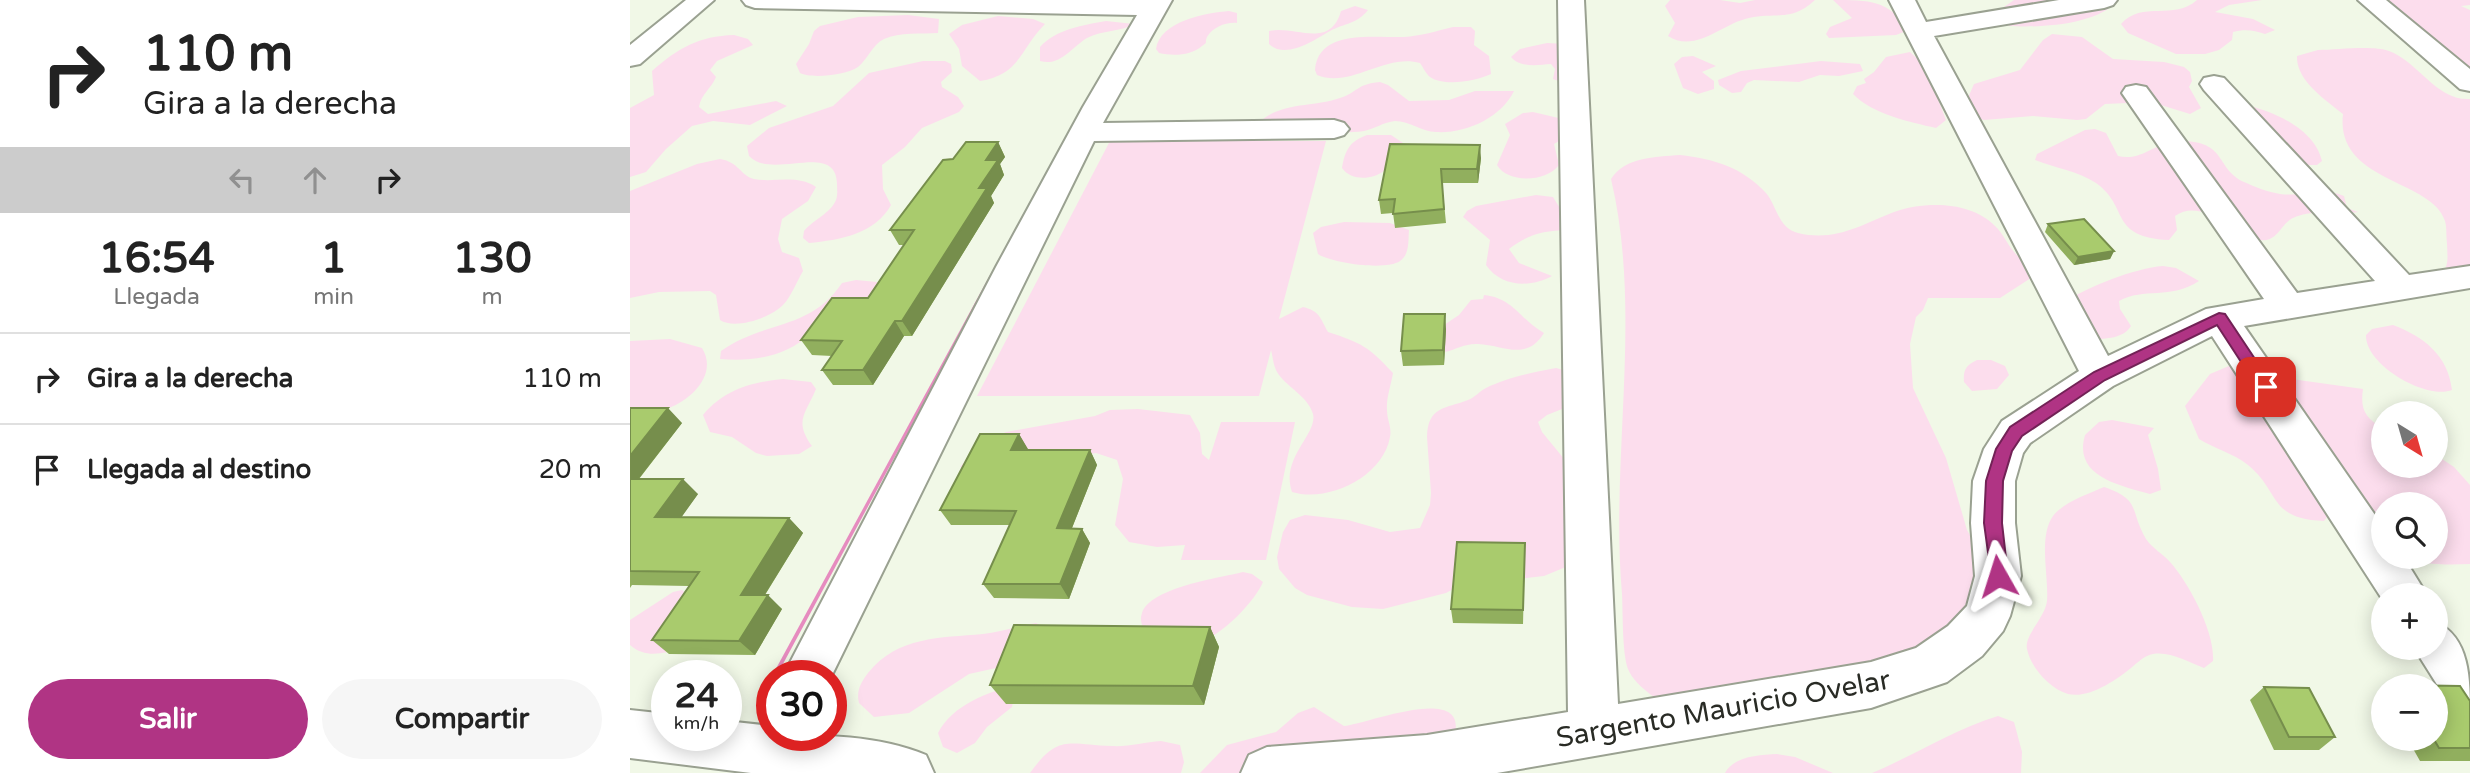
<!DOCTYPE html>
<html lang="es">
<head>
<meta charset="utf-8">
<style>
  :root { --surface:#fff; --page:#f6f6f6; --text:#222; --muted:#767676; --line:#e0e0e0; --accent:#b03484 }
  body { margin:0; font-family:"Varela Round",sans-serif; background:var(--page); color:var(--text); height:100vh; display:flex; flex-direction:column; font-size:26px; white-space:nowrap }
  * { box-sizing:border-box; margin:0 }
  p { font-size:23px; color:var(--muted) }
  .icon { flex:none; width:38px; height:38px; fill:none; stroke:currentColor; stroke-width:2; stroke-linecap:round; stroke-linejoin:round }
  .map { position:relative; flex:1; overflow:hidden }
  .sheet { display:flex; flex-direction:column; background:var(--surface); width:630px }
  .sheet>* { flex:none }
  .hud { background:#fff; color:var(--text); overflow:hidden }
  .needle { width:46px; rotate:143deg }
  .fabs { position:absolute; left:1741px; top:401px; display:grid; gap:14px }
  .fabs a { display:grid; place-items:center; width:77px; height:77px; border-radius:50%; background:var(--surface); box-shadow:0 4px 18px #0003; font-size:35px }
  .speed { position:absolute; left:21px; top:660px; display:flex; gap:14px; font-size:35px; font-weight:700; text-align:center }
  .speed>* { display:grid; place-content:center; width:91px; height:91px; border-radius:50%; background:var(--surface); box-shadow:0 4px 18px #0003; line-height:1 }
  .speed small { font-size:18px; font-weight:400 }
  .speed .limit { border:10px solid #d22; background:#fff; color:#111 }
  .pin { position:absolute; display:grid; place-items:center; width:60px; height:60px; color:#fff; margin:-30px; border-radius:14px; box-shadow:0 4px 10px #0006 }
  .me { position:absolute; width:77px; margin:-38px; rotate:354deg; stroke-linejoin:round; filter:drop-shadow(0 0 5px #0008) }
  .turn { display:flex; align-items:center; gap:24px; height:147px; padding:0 28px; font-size:32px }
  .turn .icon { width:91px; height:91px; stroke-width:2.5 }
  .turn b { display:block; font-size:49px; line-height:60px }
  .lanes { display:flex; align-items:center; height:66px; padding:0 28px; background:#0003; justify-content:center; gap:35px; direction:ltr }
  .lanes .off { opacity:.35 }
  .eta { display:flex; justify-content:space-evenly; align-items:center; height:119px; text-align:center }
  .eta b { font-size:42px; font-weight:700; line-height:49px }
  .button { display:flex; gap:14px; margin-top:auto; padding:14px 28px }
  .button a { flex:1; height:80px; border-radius:42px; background:var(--accent); color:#fff; font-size:28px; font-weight:700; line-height:80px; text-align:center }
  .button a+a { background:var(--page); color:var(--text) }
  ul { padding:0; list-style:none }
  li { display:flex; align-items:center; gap:21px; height:91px; padding:0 28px; border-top:2px solid var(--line) }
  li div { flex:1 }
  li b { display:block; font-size:26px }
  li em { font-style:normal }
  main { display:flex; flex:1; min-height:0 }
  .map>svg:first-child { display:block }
</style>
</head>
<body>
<main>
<section class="sheet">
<div class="hud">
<div class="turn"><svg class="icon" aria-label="right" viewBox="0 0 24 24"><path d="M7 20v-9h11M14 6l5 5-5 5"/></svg><div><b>110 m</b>Gira a la derecha</div></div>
<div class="lanes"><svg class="icon off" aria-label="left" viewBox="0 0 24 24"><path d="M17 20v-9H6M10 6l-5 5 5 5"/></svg><svg class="icon off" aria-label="ahead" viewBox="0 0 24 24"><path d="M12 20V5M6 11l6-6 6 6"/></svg><svg class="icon" aria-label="right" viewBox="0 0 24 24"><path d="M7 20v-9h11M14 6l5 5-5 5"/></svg></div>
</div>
<div class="eta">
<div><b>16:54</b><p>Llegada</p></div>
<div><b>1</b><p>min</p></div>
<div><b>130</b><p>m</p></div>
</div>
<ul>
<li><svg class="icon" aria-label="right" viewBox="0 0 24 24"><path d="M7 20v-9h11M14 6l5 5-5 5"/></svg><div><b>Gira a la derecha</b></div><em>110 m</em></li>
<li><svg class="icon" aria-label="arrive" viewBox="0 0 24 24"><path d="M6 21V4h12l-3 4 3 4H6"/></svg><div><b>Llegada al destino</b></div><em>20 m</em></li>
</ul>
<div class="button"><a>Salir</a><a>Compartir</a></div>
</section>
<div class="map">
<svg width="1840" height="773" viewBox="0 0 1840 773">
  <rect width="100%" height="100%" fill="#f1f8e7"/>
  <!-- green -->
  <path fill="#fcdded" d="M1040,0H1090L1110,3L1125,0H1185C1161,22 1148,12 1119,18C1093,23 1065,54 1038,36L1045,23L1035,6Z
    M1203,0C1240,0 1258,0 1279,30L1266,35L1199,38L1196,34L1200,27L1222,18Z
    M1384,0H1488C1468,25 1409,28 1379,26L1374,7Z
    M1567,0H1632L1599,5L1585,12L1623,19L1645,30L1635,34C1624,30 1614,29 1603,32L1602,40L1589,50L1575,54H1546L1498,33L1491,24C1512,0 1544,21 1567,0Z
    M1730,0H1840V5L1831,6L1840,10V86L1755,24L1749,18L1751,15Z
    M725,6L738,10C727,24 715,23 700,31C684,40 656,60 639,44V31C665,25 700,50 711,11Z
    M599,11L607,13V23C596,22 583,27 577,37C574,44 579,41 572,46C561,56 542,56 529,53L526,49C530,21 576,13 599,11Z
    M278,15L309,19L308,33C291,34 270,32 254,39C242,45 238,59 228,67C216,75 182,79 170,73L166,64L179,44L184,31L190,26L228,17Z
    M368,16L403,19L415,24C390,49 391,74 350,81L332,66L329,49L319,34L332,25Z
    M476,21L504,24C491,32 472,30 457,38C442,47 430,67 410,61V47C426,29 454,25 476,21Z
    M823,27H841L845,31L844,45L859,56L861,74C847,81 814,87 800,77C796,74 793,67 790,63C755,53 720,89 687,75L685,70C688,28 746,38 774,37C790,36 807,31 823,27Z
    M1422,34L1452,37L1483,59L1534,62L1554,67L1560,72L1562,81L1559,87L1571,108L1560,114L1521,102L1475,104L1456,119L1447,120L1403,116L1354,120L1345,117L1337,100L1344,84L1390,70L1413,40Z
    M104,35L118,39L123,45L87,61L80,70L86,77C81,89 71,94 69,107L78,114L146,101L157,106L120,125L83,121L62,126L36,149L16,172L0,177V108L24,95L22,71C48,48 69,36 104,35Z
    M917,43L935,44L931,82L923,79L925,69L921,64C908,65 890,68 881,57L890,49Z
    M1688,50C1707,50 1742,45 1759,51C1789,62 1806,101 1840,99V283L1824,277L1815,269C1819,261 1817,252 1817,243C1816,236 1817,228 1815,221C1802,179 1705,183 1713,114C1696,100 1666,81 1667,56Z
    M1280,52L1295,66L1316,120L1306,128C1280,122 1242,114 1223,94L1227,86L1236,83L1234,79L1244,72L1256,57Z
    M1063,56L1086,66L1072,72L1084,81V89L1068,94L1053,88L1044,64L1052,57Z
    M293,61H315L321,64L322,72L311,82L312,87L328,97L334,106L329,112L292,128L275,147L252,165L253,189L261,205C245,234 210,240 179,243L173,238L174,231C183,220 201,213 206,200C208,195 207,189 207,184C206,140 142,181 119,156L117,146L139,128L203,106L239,73Z
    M1191,61L1230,64L1233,71L1209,76L1190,75L1169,82L1124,80L1117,83L1111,92L1102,93L1089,85L1088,80L1111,71Z
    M750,82L758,85L779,101L819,100L845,91H884C871,118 835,134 806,132C792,132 780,121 765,121C754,122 744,129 734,131C699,136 665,127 631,121C652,102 685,107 710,98C727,93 726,84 750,82Z
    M1620,106C1647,113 1685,130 1692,161L1687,165H1667Z
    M903,112L937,120L936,137L924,144L929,165C917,182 878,184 867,165L880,135L875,124L893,113Z
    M1465,129L1476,133L1488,156C1514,162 1526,139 1555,141C1597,143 1586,169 1614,182C1625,187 1638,192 1650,194C1674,197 1692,186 1714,196L1717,208L1728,212C1707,216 1683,208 1663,218C1650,224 1648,243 1629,240C1601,234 1573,197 1545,216L1547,230L1539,240C1478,237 1500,207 1466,183C1448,171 1425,168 1405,160L1407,154L1455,130Z
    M737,135H761L773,143L774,149C768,156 762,166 754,171C742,180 721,181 712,168C715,150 720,141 737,135Z
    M480,141H696L649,319L673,307C690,311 690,318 698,332C732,343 739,347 763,373C761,385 756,399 757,410C757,420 762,427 760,437C753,477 698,503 662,492C650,458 688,434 683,414C678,396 655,386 647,372C643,365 643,357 641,350L629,396H347Z
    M1050,155C1084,159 1112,167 1136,193C1147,206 1148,228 1168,233C1205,242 1231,225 1264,212C1295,201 1341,201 1365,226C1373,233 1377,244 1384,252C1391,260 1399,267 1407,274L1370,298H1298L1293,310L1286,317L1280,344L1283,388L1316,458L1337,530L1364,578L1270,676L1050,714C1034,704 1005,687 998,669C992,653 993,613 992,594C980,457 1013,314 981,179C995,157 1025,157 1050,155Z
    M90,159C109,162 111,176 124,179C144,183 167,174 186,187L178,201L152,219L148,239L152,252L169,258L173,271C167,281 161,297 153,305C140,318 105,330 90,320L86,295L80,291L29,292L0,298V191L67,164Z
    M906,195L923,197L931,210L937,230C913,231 898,234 879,249L889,263L922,276C900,288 871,287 856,265L860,240L833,217L837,211L846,206Z
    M714,222L760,223L779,230C778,241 780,254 770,261C756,271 701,263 688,254L683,233L691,227Z
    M1533,266L1546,268L1569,281C1540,300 1514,287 1489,301L1490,309L1501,326C1493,339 1476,338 1463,340L1433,303C1457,287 1505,268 1533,266Z
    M226,280L247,282L250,288L245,305L180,334C156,357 121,362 90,359L91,351C134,320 180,331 212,283Z
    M854,295C884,298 890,320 914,333C896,362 874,345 848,344C836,343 827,349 815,352L802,333L829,315L841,300L853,299Z
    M1763,325C1794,337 1818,355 1822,390C1796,400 1735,365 1736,335L1742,329Z
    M40,339L72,348C88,374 62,399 39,408C28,412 12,412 0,413V341Z
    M1347,360H1361L1375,366L1379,375L1367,389L1342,391L1334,382C1333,370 1336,365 1347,360Z
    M1599,366L1612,373L1700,513L1694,521C1638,519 1651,492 1618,465C1603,453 1585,449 1569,439L1555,406L1580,374Z
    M926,368L940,372L942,405L917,415L908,422L912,432L935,460L943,564L914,576L829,586L816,593L753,609L722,607L677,595L665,588L649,569L647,557L653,532L660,520L675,515L718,520L760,532L790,528L800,505L801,493L797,437C798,406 815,409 838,400C844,398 850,391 856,388C876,378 904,372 926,368Z
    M1654,378L1733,389C1730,409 1735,418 1753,428L1754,466H1806V455L1824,467L1840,485V564C1815,565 1795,565 1772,557L1806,556V504H1754L1753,545L1641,379Z
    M153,379L181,382L186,389C175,415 164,421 182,446L169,454L137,456L126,453L102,437L80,432L73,415C94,390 121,382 153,379Z
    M508,409L560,415L570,433L572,454L579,460L591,422H665L636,560H551L555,545L527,547L499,542L485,525L493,479L487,460L466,453L354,472L330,467L348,446L376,432L465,416L480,410Z
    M1482,420L1524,428L1518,435L1528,469L1531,490L1520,494C1488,485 1443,476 1455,435L1469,422Z
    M1474,487C1512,500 1499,510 1516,539C1522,548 1533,554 1540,562C1559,583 1585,632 1583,661L1574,668C1558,662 1540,651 1523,654C1515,655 1507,663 1501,668C1486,680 1459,699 1438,694C1420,689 1401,668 1397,649C1394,635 1415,618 1417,601C1419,577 1408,537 1423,516C1434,502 1458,494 1474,487Z
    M613,572L622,574L633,582C626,600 590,638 570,641C554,643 532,636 516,635C513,627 509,621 512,613C521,587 590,578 613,572Z
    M52,590L57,594L51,649C33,653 16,659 0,645V620L43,592Z
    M406,623L412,626L383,657L366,668L339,674L279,713L244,717L229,703C226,691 231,682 238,673C268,636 310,638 353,634C370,632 388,626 406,623Z
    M386,684L382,707L357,727L345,743L327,753L313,747L308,733C323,704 358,693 386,684Z
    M684,707L714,726C734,725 836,683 825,733L664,773H570L597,745L646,732L668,713Z
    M1368,716L1384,722L1392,752L1391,773H1242C1285,755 1325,729 1368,716Z
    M531,741L550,745L554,762L551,773H400C429,733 438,745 482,746C498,747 515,742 531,741Z
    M1147,754L1165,757L1203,773H1095C1104,756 1129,755 1147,754Z"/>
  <!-- water -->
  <path fill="#e68bbf" d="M437,138L147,675L142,676L434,139Z"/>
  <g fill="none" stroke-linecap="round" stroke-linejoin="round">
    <!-- minor casing -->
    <g stroke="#9aa191" stroke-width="4">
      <path id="minor" d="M56,0H84L10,64L0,66V45Z
        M112,0H542L473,123L704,120L714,123L719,129L714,135L704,138L464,141L201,677L153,676L366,267L453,107L507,15L125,8L116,5Z
        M928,0H954L988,704L1241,662L1286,648L1318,626L1337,606L1345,576L1341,523L1343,481L1354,449L1372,421L1449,371L1259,0H1285L1296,22L1429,0H1487L1483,5L1474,8L1304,36L1478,356L1576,309L1634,299L1492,93L1496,87L1506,85L1516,87L1667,293L1745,281L1574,90L1570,84L1574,78L1584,76L1594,78L1779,275L1840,266V288L1614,326L1754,528V556H1773L1797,595H1754V602L1582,336L1483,386L1400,443L1393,453L1385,481V523L1391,576L1380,616L1373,631L1352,656L1317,682L1241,708L867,773H611L619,755L637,747L797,735L938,712Z
        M1728,0H1756L1840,69V91L1830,89Z
        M1806,622C1840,638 1840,678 1840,717L1823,710L1784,648H1806Z
        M0,710L37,714V735H96V721L142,726V735C193,735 248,735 296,755L304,773H121L0,758Z"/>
    </g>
    <!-- minor -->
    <use href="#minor" fill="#fff" fill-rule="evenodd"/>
  </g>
  <!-- wall -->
  <path fill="#91af5e" d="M368,142L375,157L370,164L374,175L361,196L364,203L282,336H274L243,385H203L192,370L202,356L182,355L171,340L238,298L274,245H269L260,230L323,159Z
    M760,144L851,158L848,183H812L816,223L765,228L763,213L751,214L749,200Z
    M1418,224L1484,251L1480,259L1444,265L1415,232Z
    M816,329L814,365L773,366L771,351Z
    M0,408L52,423L9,479L68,494L51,517L159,518L173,533L135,595L152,609L125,655L39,654L22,640L59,586L2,585L0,588Z
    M389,434L398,450H460L467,465L442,528L452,529L460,543L439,599L364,598L353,584L380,525H321L310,510Z
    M895,543L893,624L823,623L821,609Z
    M580,627L589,647L574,705L376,704L360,685Z
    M1771,685L1830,686L1840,701V761H1790L1777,738H1806V686H1770Z
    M1634,687L1705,737L1689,750H1644L1620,700Z"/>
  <!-- shaded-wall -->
  <path fill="#768e4c" d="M368,142L375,157L370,164L374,175L361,196L364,203L282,336L272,321L349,188L356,160Z
    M850,145L851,158L848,183L847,169Z
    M1484,251L1480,259L1444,265L1448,257Z
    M815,314L816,329L814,365L813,350Z
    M265,321L274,336L243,385L233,370Z
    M38,408L52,423L0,490V456Z
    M389,434L398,449L390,465L381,450Z
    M460,450L467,465L436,543L427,528Z
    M53,479L68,494L41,532L25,517Z
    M159,518L173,533L126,609L111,595Z
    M452,529L460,543L439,599L430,584Z
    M138,595L152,609L125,655L109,641Z
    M580,627L589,647L574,705L563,686Z"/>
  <!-- building -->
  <path fill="#a9cb6d" stroke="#768e4c" stroke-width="2" d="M336,142H368L356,160H368L349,188H357L272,321H265L233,370H192L212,341L171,340L202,298H238L284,230H260L313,160L323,159Z
    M760,144L850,145L847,169H811L814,209L763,214L765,199L749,200Z
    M1454,219L1484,251L1448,257L1418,224Z
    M774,314H815L813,350L771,351Z
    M0,408H38L0,456Z
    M350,434H389L381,450H460L427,528L452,529L430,584H353L386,511L310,510Z
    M0,479H53L25,517L159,518L111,595H138L109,641L22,640L69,572L0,571Z
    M827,542L895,543L893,610L821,609Z
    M384,625L580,627L563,686L360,685Z
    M1771,685L1830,686L1840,701V748H1809L1803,738H1806V686Z
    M1634,687L1679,688L1705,737H1659Z"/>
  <!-- route -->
  <path fill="#b03484" stroke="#722256" stroke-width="2" d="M1589,313L1595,314L1641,383L1644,387L1641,391H1630L1587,325L1475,380L1392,436L1382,451L1373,481L1372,523L1378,576L1375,582L1368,584L1362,582L1354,523L1356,481L1366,449L1380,427L1464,372Z"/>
  <g text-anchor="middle" stroke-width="7" stroke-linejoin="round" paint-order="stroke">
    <!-- near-street labels -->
    <g font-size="28" fill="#292b25" stroke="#fff">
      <text transform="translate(1093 708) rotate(-10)" y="10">Sargento Mauricio Ovelar</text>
    </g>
  </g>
</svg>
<div class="fabs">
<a><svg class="needle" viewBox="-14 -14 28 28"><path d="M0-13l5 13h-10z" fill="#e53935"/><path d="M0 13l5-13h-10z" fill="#767676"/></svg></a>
<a><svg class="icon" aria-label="search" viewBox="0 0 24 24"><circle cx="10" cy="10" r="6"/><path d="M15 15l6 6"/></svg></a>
<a>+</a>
<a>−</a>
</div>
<div class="speed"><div>24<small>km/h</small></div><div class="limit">30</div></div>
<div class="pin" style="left:1636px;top:387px;background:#d93025"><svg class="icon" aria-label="arrive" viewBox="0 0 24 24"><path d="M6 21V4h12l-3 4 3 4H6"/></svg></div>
<svg class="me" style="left:1368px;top:576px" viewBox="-20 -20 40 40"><path d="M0-17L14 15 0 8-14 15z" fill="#b03484" stroke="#fff" stroke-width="4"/></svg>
</div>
</main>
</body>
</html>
